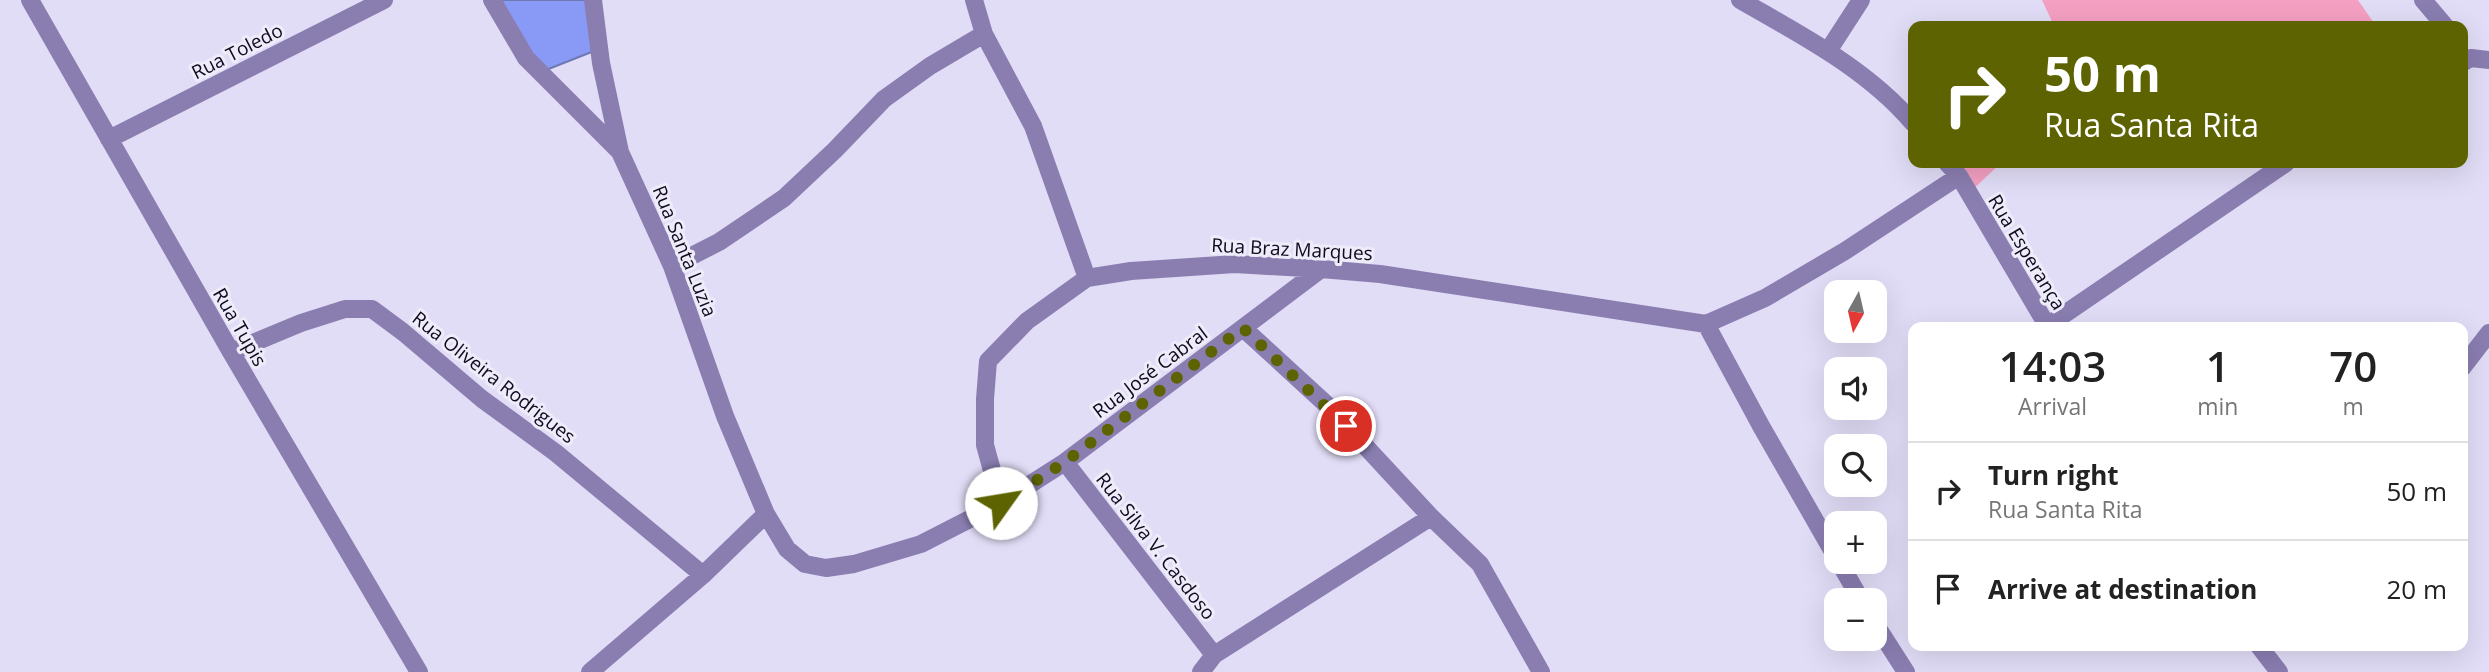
<!DOCTYPE html>
<html lang="en">
<head>
<meta charset="utf-8">
<style>
  :root { --surface:#fff; --page:#f6f6f6; --text:#222; --muted:#767676; --line:#e0e0e0 }
  body { margin:0; font-family:"Open Sans",sans-serif; background:var(--page); color:var(--text); height:100vh; display:flex; flex-direction:column; font-size:26px; white-space:nowrap }
  * { box-sizing:border-box; margin:0 }
  p { font-size:23px; color:var(--muted) }
  .icon { flex:none; width:38px; height:38px; fill:none; stroke:currentColor; stroke-width:2; stroke-linecap:round; stroke-linejoin:round }
  .map { position:relative; flex:1; overflow:hidden }
  .sheet { position:absolute; left:1908px; top:322px; width:560px; height:329px; display:flex; flex-direction:column; background:var(--surface); border-radius:14px; box-shadow:0 7px 28px #0002 }
  .sheet>* { flex:none }
  .top-card { position:absolute; left:1908px; top:21px; width:560px; height:147px; border-radius:14px; box-shadow:0 7px 28px #0002; background:#5c6300; color:#fff; overflow:hidden }
  .needle { width:46px; rotate:188deg }
  .tools { position:absolute; left:1824px; top:280px; display:grid; gap:14px }
  .tools a { display:grid; place-items:center; width:63px; height:63px; border-radius:14px; background:var(--surface); box-shadow:0 7px 28px #0002; font-size:35px }
  .pin { position:absolute; display:grid; place-items:center; width:60px; height:60px; color:#fff; margin:-30px; border:4px solid #fff; border-radius:50%; box-shadow:0 2px 7px #0007 }
  .me { position:absolute; width:77px; margin:-38px; rotate:58deg; stroke-linejoin:round; filter:drop-shadow(0 0 5px #0008) }
  .turn { display:flex; align-items:center; gap:24px; height:147px; padding:0 21px; font-size:32px }
  .turn .icon { width:91px; height:91px; stroke-width:2.5 }
  .turn b { display:block; font-size:49px; line-height:60px }
  .eta { display:flex; justify-content:space-evenly; align-items:center; height:119px; text-align:center }
  .eta b { font-size:42px; font-weight:600; line-height:49px }
  ul { padding:0; list-style:none }
  li { display:flex; align-items:center; gap:21px; height:98px; padding:0 21px; border-top:2px solid var(--line) }
  li div { flex:1 }
  li b { display:block; font-size:26px }
  li em { font-style:normal }
  .map>svg:first-child { display:block }
</style>
</head>
<body>
<div class="map">
<svg width="2489" height="672" viewBox="0 0 2489 672">
  <rect width="100%" height="100%" fill="#e2ddf7"/>
  <!-- green -->
  <path fill="#f4a0c2" d="M2042,0H2358L2376,26H2054Z
    M1945,163H2001L1969,193Z"/>
  <!-- building -->
  <path fill="#899af6" stroke="#6d79b3" stroke-width="2" d="M492,0H593L599,49L541,72Z"/>
  <g fill="none" stroke-linecap="round" stroke-linejoin="round">
    <!-- street -->
    <path stroke="#8a7eb1" stroke-width="18" d="M30,0L231,352L419,672
      M492,0L526,58L620,152L672,266L725,416L766,514L787,549L805,564L826,568L854,564L921,544L1001,503L985,445V399L988,361L1027,321L1087,278L1131,271L1235,264L1321,269L1380,274L1706,324L1765,298L1845,251L1959,176
      M593,0L601,63L620,152
      M974,0L984,34L1033,126L1087,278
      M1740,0C1801,35 1867,69 1913,123
      M2423,0L2445,26
      M1828,51L1861,0
      M2462,63L2471,58L2489,60
      M109,139L384,0
      M1947,163L1959,176L2048,327
      M672,266L719,242L784,198L835,150L884,99L930,66L984,34
      M1706,324L1761,426L1836,557
      M2047,326L2286,163
      M1243,328L1327,405L1431,517L1480,564L1541,672
      M231,352L301,323L345,309H372L403,332L482,399L556,453L703,575
      M2462,368L2489,333
      M1065,462L1214,655
      M1001,503L1065,462L1321,269
      M1839,562L1861,600
      M1874,622L1906,672
      M2259,646L2279,672
      M590,672L703,575L766,514
      M1201,672L1214,655L1431,517"/>
  </g>
  <g fill="none" stroke-linecap="round" stroke-linejoin="round">
    <!-- route -->
    <path stroke="#5c6300" stroke-width="12" stroke-dasharray="0 21.6" d="M1001,503L1065,462L1243,328L1346,426"/>
  </g>
  <g text-anchor="middle" stroke-width="6" stroke-linejoin="round" paint-order="stroke">
    <!-- street labels -->
    <g font-size="19" fill="#10091f" stroke="#efecfa">
      <text transform="translate(237 51) rotate(-27)" y="7">Rua Toledo</text>
      <text transform="translate(1292 249) rotate(3)" y="7">Rua Braz Marques</text>
      <text transform="translate(685 251) rotate(68)" y="7">Rua Santa Luzia</text>
      <text transform="translate(2027 252) rotate(59)" y="7">Rua Esperança</text>
      <text transform="translate(240 327) rotate(60)" y="7">Rua Tupis</text>
      <text transform="translate(1150 372) rotate(-37)" y="7">Rua José Cabral</text>
      <text transform="translate(494 377) rotate(38)" y="7">Rua Oliveira Rodrigues</text>
      <text transform="translate(1156 546) rotate(52)" y="7">Rua Silva V. Casdoso</text>
    </g>
  </g>
</svg>
<div class="tools">
<a><svg class="needle" viewBox="-14 -14 28 28"><path d="M0-13l5 13h-10z" fill="#e53935"/><path d="M0 13l5-13h-10z" fill="#767676"/></svg></a>
<a><svg class="icon" aria-label="sound" viewBox="0 0 24 24"><path d="M4 9h4l5-4v14l-5-4H4zM17 9q2 3 0 6"/></svg></a>
<a><svg class="icon" aria-label="search" viewBox="0 0 24 24"><circle cx="10" cy="10" r="6"/><path d="M15 15l6 6"/></svg></a>
<a>+</a>
<a>−</a>
</div>
<div class="pin" style="left:1346px;top:426px;background:#d93025"><svg class="icon" aria-label="arrive" viewBox="0 0 24 24"><path d="M6 21V4h12l-3 4 3 4H6"/></svg></div>
<svg class="me" style="left:1001px;top:503px" viewBox="-20 -20 40 40"><circle r="19" fill="#fff"/><path d="M0-13L10 11 0 6-10 11z" fill="#5c6300"/></svg>
<div class="top-card">
<div class="turn"><svg class="icon" aria-label="right" viewBox="0 0 24 24"><path d="M7 20v-9h11M14 6l5 5-5 5"/></svg><div><b>50 m</b>Rua Santa Rita</div></div>
</div>
<section class="sheet">
<div class="eta">
<div><b>14:03</b><p>Arrival</p></div>
<div><b>1</b><p>min</p></div>
<div><b>70</b><p>m</p></div>
</div>
<ul>
<li><svg class="icon" aria-label="right" viewBox="0 0 24 24"><path d="M7 20v-9h11M14 6l5 5-5 5"/></svg><div><b>Turn right</b><p>Rua Santa Rita</p></div><em>50 m</em></li>
<li><svg class="icon" aria-label="arrive" viewBox="0 0 24 24"><path d="M6 21V4h12l-3 4 3 4H6"/></svg><div><b>Arrive at destination</b></div><em>20 m</em></li>
</ul>
</section>
</div>
</body>
</html>
